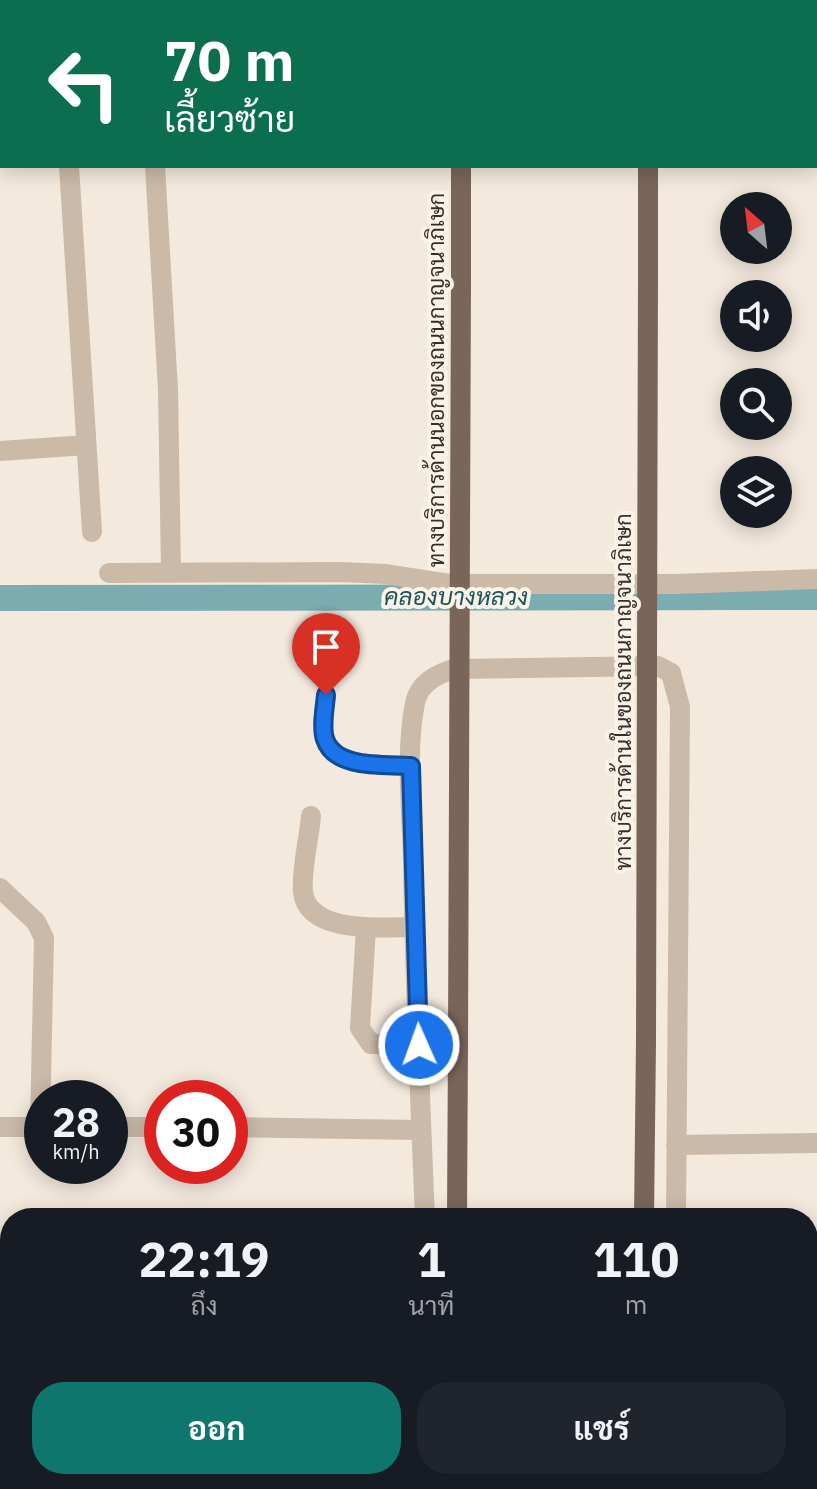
<!DOCTYPE html>
<html lang="th">
<head>
<meta charset="utf-8">
<style>
  :root { --surface:#171b24; --page:#20242c; --text:#f1f3f6; --muted:#9ea1a6; --accent:#0f766e }
  body { margin:0; font-family:"IBM Plex Sans",Sarabun,sans-serif; background:var(--page); color:var(--text); height:100vh; display:flex; flex-direction:column; font-size:30px; white-space:nowrap }
  * { box-sizing:border-box; margin:0 }
  p { font-size:26px; color:var(--muted) }
  .icon { flex:none; width:44px; height:44px; fill:none; stroke:currentColor; stroke-width:2; stroke-linecap:round; stroke-linejoin:round }
  .map { position:relative; flex:1; overflow:hidden }
  .sheet { position:absolute; left:0px; top:1208px; width:818px; height:282px; display:flex; flex-direction:column; background:var(--surface); border-radius:32px 32px 0 0; box-shadow:0 4px 20px #0003 }
  .sheet>* { flex:none }
  .top-card { position:absolute; left:0px; top:0px; width:818px; height:168px; box-shadow:0 4px 20px #0003; background:#0b6e4f; color:#fff; overflow:hidden }
  .needle { width:52px; rotate:332deg }
  .fabs { position:absolute; left:720px; top:192px; display:grid; gap:16px }
  .fabs a { display:grid; place-items:center; width:72px; height:72px; border-radius:50%; background:var(--surface); box-shadow:0 4px 20px #0003; font-size:40px }
  .speed { position:absolute; left:24px; top:1080px; display:flex; gap:16px; font-size:40px; font-weight:700; text-align:center }
  .speed>* { display:grid; place-content:center; width:104px; height:104px; border-radius:50%; background:var(--surface); box-shadow:0 4px 20px #0003; line-height:1 }
  .speed small { font-size:20px; font-weight:400 }
  .speed .limit { border:12px solid #d22; background:#fff; color:#111 }
  .pin { position:absolute; display:grid; place-items:center; width:68px; height:68px; color:#fff; margin:-82px -34px; border-radius:50% 50% 50% 0; rotate:-45deg; box-shadow:0 0 8px #0007 }
  .pin .icon { rotate:45deg }
  .me { position:absolute; width:88px; margin:-44px; rotate:358deg; stroke-linejoin:round; filter:drop-shadow(0 0 6px #0008) }
  .turn { display:flex; align-items:center; gap:28px; height:168px; padding:0 32px; font-size:36px }
  .turn .icon { width:104px; height:104px; stroke-width:2.5 }
  .turn b { display:block; font-size:56px; line-height:68px }
  .eta { display:flex; justify-content:space-evenly; align-items:center; height:136px; text-align:center }
  .eta b { font-size:48px; font-weight:700; line-height:56px }
  .action { display:flex; gap:16px; margin-top:auto; padding:16px 32px }
  .action a { flex:1; height:92px; border-radius:32px; background:var(--accent); color:#fff; font-size:32px; font-weight:700; line-height:92px; text-align:center }
  .action a+a { background:var(--page); color:var(--text) }
  .map>svg:first-child { display:block }
</style>
</head>
<body>
<div class="map">
<svg width="817" height="1489" viewBox="0 0 817 1489">
  <rect width="100%" height="100%" fill="#f3e9dd"/>
  <g fill="none" stroke-linecap="round" stroke-linejoin="round">
    <!-- canal -->
    <path stroke="#7bacb0" stroke-width="26" d="M0,598L817,597"/>
    <!-- minor -->
    <path stroke="#cbbaa8" stroke-width="20" d="M58,0V2
      M145,0V2
      M69,166L92,532
      M155,166L168,390L171,570
      M0,451L86,445
      M109,573L342,572L385,574L449,584H676L817,579
      M326,695C325,707 321,727 325,739C335,770 386,764 411,766
      M311,816C309,840 301,869 303,892C308,935 385,927 414,927
      M0,888L36,922L44,938L40,1127
      M366,927L360,1028L371,1044L419,1045
      M0,1127H42
      M110,1127H162
      M230,1127L421,1130
      M676,1145L817,1143
      M381,1218H409
      M425,1218C420,1100 415,981 413,863C412,811 405,754 415,703C419,683 436,675 453,669L658,666L671,673L680,707L676,1218
      M674,1489V1480"/>
    <!-- major -->
    <path stroke="#7a6659" stroke-width="20" d="M461,2V0
      M649,2V0
      M648,275V166
      M461,277V166
      M457,1218L458,1041
      M644,1218L646,1041
      M454,1489L455,1480
      M643,1489V1480"/>
    <!-- major-bridge -->
    <path stroke="#7a6659" stroke-width="20" d="M458,1041L461,277
      M646,1041L648,275"/>
  </g>
  <g fill="none" stroke-linecap="round" stroke-linejoin="round">
    <!-- route casing -->
    <g stroke="#114b97" stroke-width="20">
      <path id="route" d="M326,695C325,707 321,727 325,739C335,770 386,764 411,766L419,1045"/>
    </g>
    <!-- route -->
    <use href="#route" stroke="#1a73e8" stroke-width="14"/>
  </g>
  <g text-anchor="middle" stroke-width="8" stroke-linejoin="round" paint-order="stroke">
    <!-- street labels -->
    <g font-size="22" fill="#382e29" stroke="#faf3e9">
      <text transform="translate(436 380) rotate(-90)" y="8">ทางบริการด้านนอกของถนนกาญจนาภิเษก</text>
      <text transform="translate(623 692) rotate(-90)" y="8">ทางบริการด้านในของถนนกาญจนาภิเษก</text>
    </g>
    <!-- water labels -->
    <g font-size="24" font-style="italic" fill="#1d545a" stroke="#faf3e9">
      <text x="456" y="605">คลองบางหลวง</text>
    </g>
  </g>
</svg>
<div class="fabs">
<a><svg class="needle" viewBox="-14 -14 28 28"><path d="M0-13l5 13h-10z" fill="#e53935"/><path d="M0 13l5-13h-10z" fill="#9ea1a6"/></svg></a>
<a><svg class="icon" aria-label="sound" viewBox="0 0 24 24"><path d="M4 9h4l5-4v14l-5-4H4zM17 9q2 3 0 6"/></svg></a>
<a><svg class="icon" aria-label="search" viewBox="0 0 24 24"><circle cx="10" cy="10" r="6"/><path d="M15 15l6 6"/></svg></a>
<a><svg class="icon" aria-label="layers" viewBox="0 0 24 24"><path d="M12 4l9 5-9 5-9-5zM3 14l9 5 9-5"/></svg></a>
</div>
<div class="speed"><div>28<small>km/h</small></div><div class="limit">30</div></div>
<div class="pin" style="left:326px;top:695px;background:#d93025"><svg class="icon" aria-label="arrive" viewBox="0 0 24 24"><path d="M6 21V4h12l-3 4 3 4H6"/></svg></div>
<svg class="me" style="left:419px;top:1045px" viewBox="-20 -20 40 40"><circle r="17" fill="#1a73e8" stroke="#fff" stroke-width="3"/><path d="M0-11L8 9 0 5-8 9z" fill="#fff"/></svg>
<div class="top-card">
<div class="turn"><svg class="icon" aria-label="left" viewBox="0 0 24 24"><path d="M17 20v-9H6M10 6l-5 5 5 5"/></svg><div><b>70 m</b>เลี้ยวซ้าย</div></div>
</div>
<section class="sheet">
<div class="eta">
<div><b>22:19</b><p>ถึง</p></div>
<div><b>1</b><p>นาที</p></div>
<div><b>110</b><p>m</p></div>
</div>
<div class="action"><a>ออก</a><a>แชร์</a></div>
</section>
</div>
</body>
</html>
